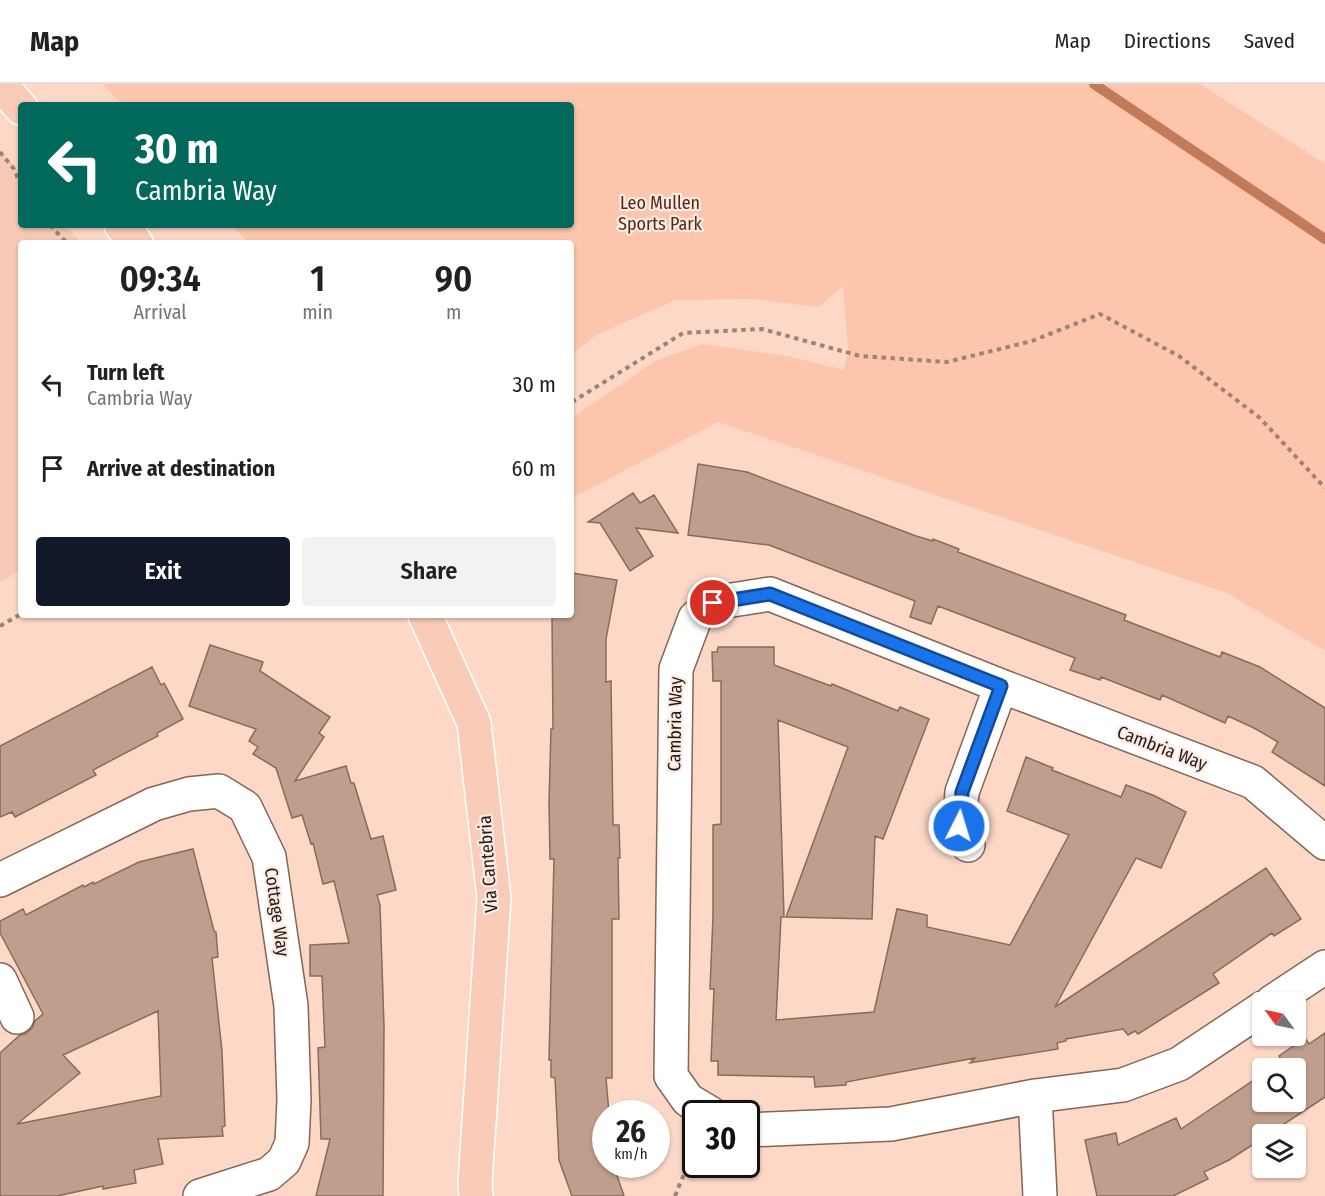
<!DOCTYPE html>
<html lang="en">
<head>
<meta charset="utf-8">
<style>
  :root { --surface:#fff; --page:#f2f2f2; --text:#202124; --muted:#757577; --line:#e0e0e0; --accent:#111827 }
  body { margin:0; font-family:"Fira Sans Condensed",sans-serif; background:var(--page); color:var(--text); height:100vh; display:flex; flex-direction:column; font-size:22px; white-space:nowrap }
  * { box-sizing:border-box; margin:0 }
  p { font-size:20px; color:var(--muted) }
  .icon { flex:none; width:33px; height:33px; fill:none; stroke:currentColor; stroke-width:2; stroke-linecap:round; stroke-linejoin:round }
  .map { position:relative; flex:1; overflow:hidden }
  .side { position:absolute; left:18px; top:156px; width:556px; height:378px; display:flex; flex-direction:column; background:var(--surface); border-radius:6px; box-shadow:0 2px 4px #0004 }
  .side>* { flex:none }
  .hud { position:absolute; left:18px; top:18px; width:556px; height:126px; border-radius:6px; box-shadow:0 2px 4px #0004; background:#00695c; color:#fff; overflow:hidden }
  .needle { width:39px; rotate:303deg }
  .controls { position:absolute; left:1252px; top:908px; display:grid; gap:12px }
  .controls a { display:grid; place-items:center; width:54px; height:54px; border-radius:6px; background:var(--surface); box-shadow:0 2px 4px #0004; font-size:30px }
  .speed { position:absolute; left:592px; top:1016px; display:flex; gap:12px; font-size:30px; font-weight:700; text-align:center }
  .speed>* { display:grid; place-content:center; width:78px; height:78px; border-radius:50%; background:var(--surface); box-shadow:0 2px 4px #0004; line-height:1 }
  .speed small { font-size:15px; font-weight:400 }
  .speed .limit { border:3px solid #111; border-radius:9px; background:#fff; color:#111 }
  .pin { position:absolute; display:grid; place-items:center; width:51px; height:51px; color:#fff; margin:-26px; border:3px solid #fff; border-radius:50%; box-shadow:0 2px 6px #0007 }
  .me { position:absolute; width:66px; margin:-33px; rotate:5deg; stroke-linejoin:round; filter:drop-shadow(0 0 4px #0008) }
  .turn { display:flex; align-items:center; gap:21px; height:126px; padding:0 18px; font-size:27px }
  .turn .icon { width:78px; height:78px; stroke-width:2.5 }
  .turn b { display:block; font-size:42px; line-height:51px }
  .eta { display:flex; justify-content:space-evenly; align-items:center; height:102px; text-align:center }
  .eta b { font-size:36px; font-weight:600; line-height:42px }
  .action { display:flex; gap:12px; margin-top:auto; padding:12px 18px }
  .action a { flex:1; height:69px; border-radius:6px; background:var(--accent); color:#fff; font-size:24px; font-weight:600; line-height:69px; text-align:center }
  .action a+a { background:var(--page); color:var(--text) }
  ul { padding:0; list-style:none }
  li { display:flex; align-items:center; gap:18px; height:84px; padding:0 18px }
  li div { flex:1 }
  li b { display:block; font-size:22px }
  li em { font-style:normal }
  header { display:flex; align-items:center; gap:36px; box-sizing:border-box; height:84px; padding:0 30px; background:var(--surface); border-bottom:2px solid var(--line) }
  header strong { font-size:28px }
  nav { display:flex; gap:33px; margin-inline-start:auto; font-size:21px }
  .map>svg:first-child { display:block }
</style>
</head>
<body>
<header>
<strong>Map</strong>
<nav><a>Map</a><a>Directions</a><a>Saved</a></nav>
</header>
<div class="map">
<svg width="1325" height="1112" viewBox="0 0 1325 1112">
  <rect width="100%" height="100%" fill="#fdd8c7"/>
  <!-- built -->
  <path fill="#f6cab6" d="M0,66L21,90V141H65L81,159H21V486L0,498Z"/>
  <!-- green -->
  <path fill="#fdc6ac" d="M103,0H1200L1325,80V567L1227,509L718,338L572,414V334L655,277L702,260L786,272L844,286L848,265L843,202L818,223L752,215L676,216L596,251L572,271V159H249L232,141H572V21H122Z"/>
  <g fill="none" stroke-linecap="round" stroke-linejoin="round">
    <!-- stream -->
    <path stroke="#c27b58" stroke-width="10" d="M1094,0L1325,155"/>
  </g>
  <!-- building -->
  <path fill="#c09e8d" stroke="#8a6a5a" stroke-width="1.5" fill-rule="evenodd" d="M698,380L747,388L916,452L933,457V455L959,465L958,468L1126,531L1124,536L1220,573L1222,568L1260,583L1325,624V702L1272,668L1278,658L1254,644L1228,632L1225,639L1162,611L1160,616L1101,593L1100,596L1070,586L1075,574L938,522L931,540L910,533L915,517L769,461L688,451Z
    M633,409L640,419L654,411L678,449L636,444L653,472L630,487L600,439L588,438Z
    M572,489L617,496L606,555V598L611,597L613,741H619L620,774H618L619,835H612V994H606L609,1029H606V1080H613L624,1112H572L559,1076L555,994L551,993V976H549L554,775H550L549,719L551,645H553L552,531H572Z
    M210,561L263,578L260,587L330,633L319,649L324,653L295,697L346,682L351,699H354L371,755L383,752L396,806L377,811L380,821L384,942L383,1112H316L330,1055H321L318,964L325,963L322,892H310V861L349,859L334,797L323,800L313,759L311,760L302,731L292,734L276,684L253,670L258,663L249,657L256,645L189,622Z
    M718,563H774V581L831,602L832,600L898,627L900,623L929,635L883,755L875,752L872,835L786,833L848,663L778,636L784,833H781L776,936L874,928L897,825L927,831V843L1010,861L1069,751L1007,727L1026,673L1053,684L1052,686L1121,713L1126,701L1155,712L1186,728L1161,784L1136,774L1055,923L1266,784L1301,835L1274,852L1272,849L1213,890L1219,899L1138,950L1135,947L1128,951L1123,945L1066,955V957L1057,959L1058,965L970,979L975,974L846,998V1001L815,1003L814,993L718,991V977H711L714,905H710L713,832V741L721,740V597H713L712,568H717Z
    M152,583L161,601L164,599L183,635L157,649L158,652L93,686L96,691L15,733L12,728L0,733V662Z
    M193,765L214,847L216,848L218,873L212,874L222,967L225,1042L222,1043L223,1052L158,1055L163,1080L134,1086L136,1099L103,1105V1102L57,1112H0V969L20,951L25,950L32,944L35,937L43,930L0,849V837L23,825L26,831L83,801L84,803L93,798L94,800L139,778ZM158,927L161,1012L17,1040L80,989L63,971Z
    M1325,949V1013L1269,1050H1263V1054L1229,1076L1204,1088L1208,1095L1173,1112H1097L1085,1056L1116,1049L1118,1061L1176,1034L1181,1045L1263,990V1017H1296V984H1273L1282,977L1279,972L1305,954L1309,960Z"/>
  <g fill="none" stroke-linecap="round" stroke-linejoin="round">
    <!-- minor casing -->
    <g stroke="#856556" stroke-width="36">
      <path id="minor" d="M968,761L959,742L962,708L1001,602
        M0,796L154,720L189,710L219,707L245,723L269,773L291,922L294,1016L292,1059L284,1077L269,1090L200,1112
        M0,896L17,933
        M1272,918L1325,883
        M1035,1012L1040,1112
        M710,1029L688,1016L671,992L676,585L695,534L713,519L770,510L1001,602L1253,698L1325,759
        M747,1046L891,1040L1035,1012L1123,1001L1179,980L1263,924"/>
    </g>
    <!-- major casing -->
    <g stroke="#fff" stroke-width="36">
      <path id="major" d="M0,0L21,24
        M121,141L136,159
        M425,531L474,639L494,814L475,1098L476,1112"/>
    </g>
    <!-- path -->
    <path stroke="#9d8377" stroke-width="4" stroke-dasharray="4.5 4.5" stroke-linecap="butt" d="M0,68L14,85L21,102
      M50,141L67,159
      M572,318L683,249L762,245L860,272L947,278L1032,257L1100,230L1179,272L1260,334L1325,404
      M0,542L21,530
      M675,1112L686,1085"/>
    <!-- minor -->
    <use href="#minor" stroke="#fff" stroke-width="33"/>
    <!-- major -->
    <use href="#major" stroke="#f8ccb6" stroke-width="33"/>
  </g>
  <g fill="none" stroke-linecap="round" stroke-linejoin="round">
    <!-- route casing -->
    <g stroke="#114b97" stroke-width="15">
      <path id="route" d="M713,519L770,510L1001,602L962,708L959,742"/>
    </g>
    <!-- route -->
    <use href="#route" stroke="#1a73e8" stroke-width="10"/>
  </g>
  <g text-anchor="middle" stroke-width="4.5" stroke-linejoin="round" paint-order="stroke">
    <!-- park labels -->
    <g font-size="18" fill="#582910" stroke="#faebe4">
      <text x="660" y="125">Leo Mullen<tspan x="660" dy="21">Sports Park</tspan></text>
    </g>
    <!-- street labels -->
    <g font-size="18" fill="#261913" stroke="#faebe4">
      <text transform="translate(675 640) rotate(-89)" y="6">Cambria Way</text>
      <text transform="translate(1162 664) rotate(21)" y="6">Cambria Way</text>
      <text transform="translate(488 780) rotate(-94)" y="6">Via Cantebria</text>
      <text transform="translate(277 828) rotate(82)" y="6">Cottage Way</text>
    </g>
  </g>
</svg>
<div class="controls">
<a><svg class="needle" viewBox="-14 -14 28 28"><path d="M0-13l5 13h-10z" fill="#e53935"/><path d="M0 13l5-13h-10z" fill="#757577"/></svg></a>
<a><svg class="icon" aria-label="search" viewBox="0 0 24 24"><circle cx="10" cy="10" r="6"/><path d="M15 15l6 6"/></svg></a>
<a><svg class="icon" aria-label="layers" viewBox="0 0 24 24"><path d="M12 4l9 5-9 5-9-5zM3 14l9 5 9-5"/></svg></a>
</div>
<div class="speed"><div>26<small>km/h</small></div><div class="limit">30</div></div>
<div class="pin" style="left:713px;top:519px;background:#d93025"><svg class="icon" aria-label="arrive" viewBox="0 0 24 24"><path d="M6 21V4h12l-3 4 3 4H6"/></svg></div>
<svg class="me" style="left:959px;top:742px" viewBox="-20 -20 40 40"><circle r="17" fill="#1a73e8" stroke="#fff" stroke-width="3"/><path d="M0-11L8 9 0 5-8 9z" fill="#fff"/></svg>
<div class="hud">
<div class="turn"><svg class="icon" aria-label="left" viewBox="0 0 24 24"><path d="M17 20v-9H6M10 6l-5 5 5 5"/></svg><div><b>30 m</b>Cambria Way</div></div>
</div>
<section class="side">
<div class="eta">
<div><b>09:34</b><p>Arrival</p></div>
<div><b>1</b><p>min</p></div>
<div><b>90</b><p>m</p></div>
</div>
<ul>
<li><svg class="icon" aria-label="left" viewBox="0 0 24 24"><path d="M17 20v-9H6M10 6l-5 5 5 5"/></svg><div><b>Turn left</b><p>Cambria Way</p></div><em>30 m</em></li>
<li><svg class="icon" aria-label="arrive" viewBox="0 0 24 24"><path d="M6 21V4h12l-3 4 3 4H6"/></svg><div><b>Arrive at destination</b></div><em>60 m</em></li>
</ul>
<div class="action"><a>Exit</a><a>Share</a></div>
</section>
</div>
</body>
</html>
